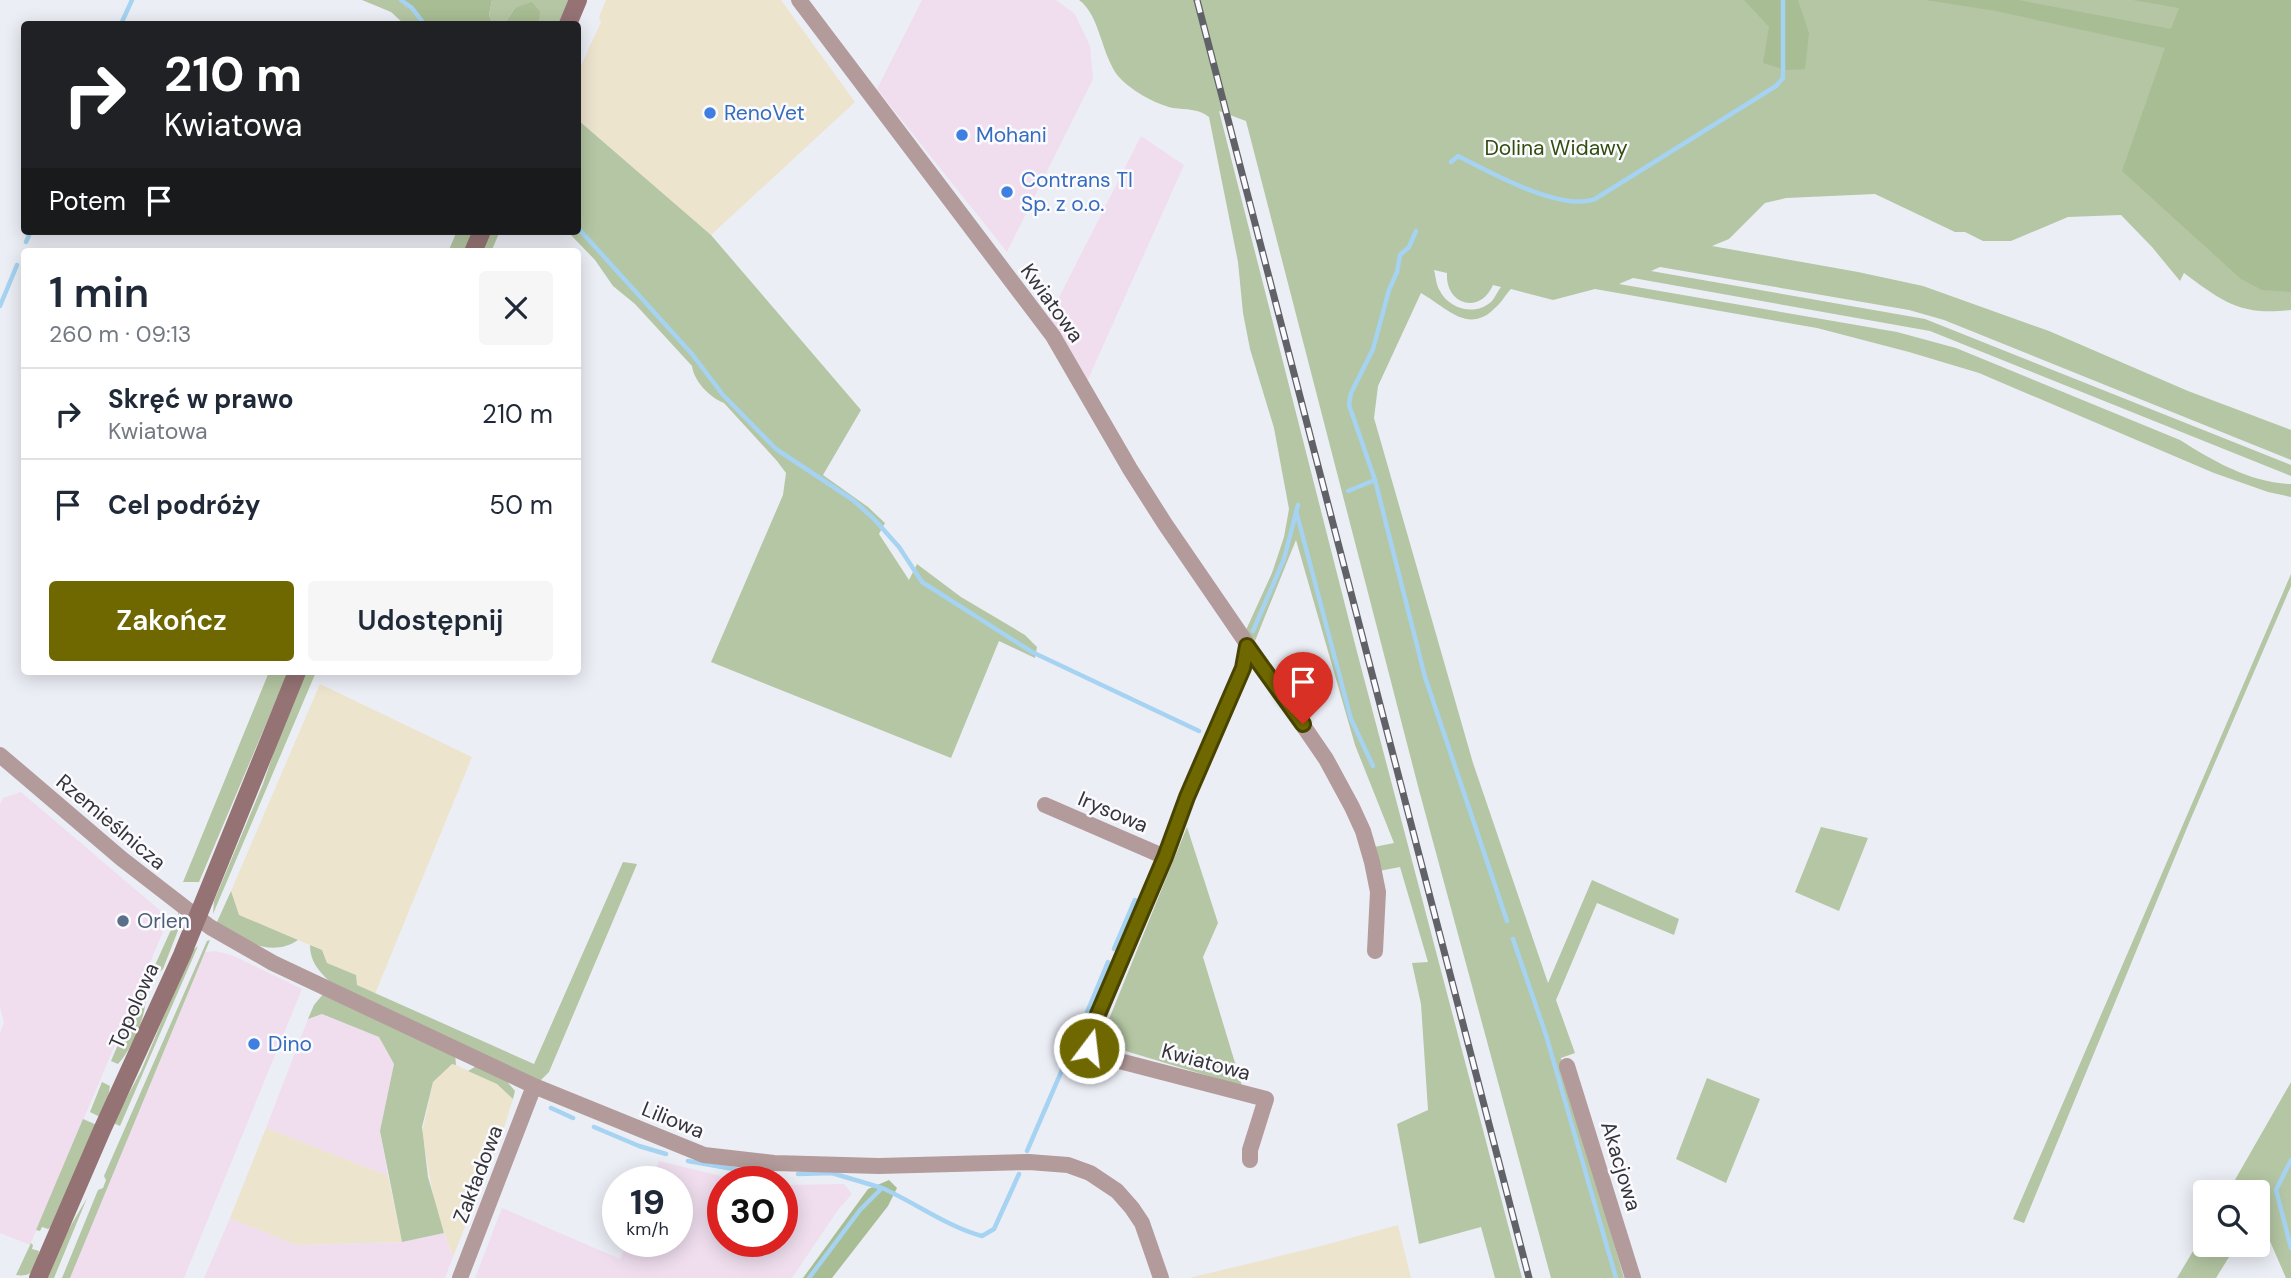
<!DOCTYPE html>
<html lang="pl">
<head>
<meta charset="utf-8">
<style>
  :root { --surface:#fff; --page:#f6f6f7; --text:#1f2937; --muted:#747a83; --line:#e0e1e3; --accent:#6f6800 }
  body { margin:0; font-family:"DM Sans",sans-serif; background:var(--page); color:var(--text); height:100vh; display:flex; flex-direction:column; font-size:26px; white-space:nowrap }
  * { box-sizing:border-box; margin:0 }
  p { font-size:23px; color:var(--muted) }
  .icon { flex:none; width:38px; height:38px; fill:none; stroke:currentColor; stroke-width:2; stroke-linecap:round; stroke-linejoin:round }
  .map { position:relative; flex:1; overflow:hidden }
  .details { position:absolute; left:21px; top:248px; width:560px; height:427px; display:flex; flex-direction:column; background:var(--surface); border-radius:7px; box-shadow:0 4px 18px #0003 }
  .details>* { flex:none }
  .banner { position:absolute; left:21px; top:21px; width:560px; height:214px; border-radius:7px; box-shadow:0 4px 18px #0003; background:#202124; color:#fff; overflow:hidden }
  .fabs { position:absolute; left:2193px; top:1180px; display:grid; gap:14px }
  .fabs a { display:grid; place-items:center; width:77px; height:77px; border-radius:7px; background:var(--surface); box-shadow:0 4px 18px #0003; font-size:35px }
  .speed { position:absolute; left:602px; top:1166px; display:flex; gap:14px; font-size:35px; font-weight:700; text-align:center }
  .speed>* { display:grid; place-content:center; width:91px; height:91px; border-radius:50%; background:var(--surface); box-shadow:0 4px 18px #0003; line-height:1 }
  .speed small { font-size:18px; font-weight:400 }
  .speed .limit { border:10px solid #d22; background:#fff; color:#111 }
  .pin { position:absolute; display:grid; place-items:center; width:60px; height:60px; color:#fff; margin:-72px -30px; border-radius:50% 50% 50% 0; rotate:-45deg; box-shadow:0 0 7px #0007 }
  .pin .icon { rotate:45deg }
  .me { position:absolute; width:77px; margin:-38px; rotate:15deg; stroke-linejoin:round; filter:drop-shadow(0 0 5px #0008) }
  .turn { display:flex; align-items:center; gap:24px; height:147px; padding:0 28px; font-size:32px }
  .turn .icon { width:91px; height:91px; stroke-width:2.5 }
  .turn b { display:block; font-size:49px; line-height:60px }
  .then { display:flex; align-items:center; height:66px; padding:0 28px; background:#0003; gap:14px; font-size:26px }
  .round { display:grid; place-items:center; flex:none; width:74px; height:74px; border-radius:7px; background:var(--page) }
  .headline { display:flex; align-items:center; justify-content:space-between; height:119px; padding:0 28px }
  h1 { font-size:42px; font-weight:600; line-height:52px }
  .cta { display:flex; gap:14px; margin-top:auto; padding:14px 28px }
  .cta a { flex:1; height:80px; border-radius:7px; background:var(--accent); color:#fff; font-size:28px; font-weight:600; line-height:80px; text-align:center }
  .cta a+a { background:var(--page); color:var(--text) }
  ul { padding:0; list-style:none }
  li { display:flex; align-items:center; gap:21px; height:91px; padding:0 28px; border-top:2px solid var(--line) }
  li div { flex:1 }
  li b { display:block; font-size:26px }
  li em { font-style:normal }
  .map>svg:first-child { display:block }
</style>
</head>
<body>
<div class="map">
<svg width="2291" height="1278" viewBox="0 0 2291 1278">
  <rect width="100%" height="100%" fill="#eceef6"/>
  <!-- commercial -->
  <path fill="#f0deef" d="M922,0H1056L1075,14L1090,46L1093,79L1007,252L877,89Z
    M1141,136L1184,165L1086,384L1048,319Z
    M21,792L169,918L30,1245L0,1233V1033L4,1022L0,1008V804L3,798Z
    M216,951L234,956L302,989L184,1278H70L205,952Z
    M322,1014L379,1037L394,1064L380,1131L388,1176L266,1128L308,1019Z
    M659,1161L742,1181H723V1241H782V1185L844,1184L852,1194L838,1210L792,1278H475L502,1208L620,1259L628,1241H677V1181H651Z
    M230,1218L296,1245L402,1242L444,1233L453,1257L445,1278H204Z"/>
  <!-- industrial -->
  <path fill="#ede4ce" d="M606,0H781L855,102L711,235L578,120V72L601,22L599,17Z
    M320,684L472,757L375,994L357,985L356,975L327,963L322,950L238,915L231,891Z
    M452,1063L497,1084L513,1099L503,1131L453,1257L435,1207L422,1133L433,1082Z
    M266,1128L388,1176L402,1242L296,1245L230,1218Z
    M1398,1225L1411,1278H1189L1321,1246Z"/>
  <!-- green -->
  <path fill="#b4c6a3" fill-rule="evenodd" d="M362,0H405V6L427,24H404L391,12Z
    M492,0H570L560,24H536L539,21L515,8L504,24H493L489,15Z
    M1079,0H2291V310C2241,316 2223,302 2184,273L2180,281L2152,247L2121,215L2068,217L2011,241H1983L1965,232H1955L1875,194L1786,198L1765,203L1729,239L1712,246L1858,272L1923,286L2049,331L2188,391L2291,430V460L1944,320L1909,310L1660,267L1651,271L1925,319L2291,465V476L1930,331L1633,278L1619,284L1897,332L1956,348L2180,440C2213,461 2251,483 2291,484V497L2268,492L2214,473L1979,373L1909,352L1817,328L1595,289L1553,300L1511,289C1505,295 1502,302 1496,307C1469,336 1446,307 1421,293L1378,386L1374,418L1473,763L1548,983L1592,880L1679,919L1674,935L1597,903L1556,1000L1575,1053L1561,1058L1624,1278H1551L1419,790L1246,121L1219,111L1356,648L1522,1278H1495L1481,1227L1419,1244L1397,1124L1428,1110L1421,1004L1412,963L1428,962L1400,867L1379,871L1374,847L1394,843L1355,745L1296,540L1255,641L1246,630L1272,573L1284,537L1289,509L1274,428L1250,349L1243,313L1238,262L1209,117C1197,108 1187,110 1173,108C1155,104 1130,90 1118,76C1101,54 1100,15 1079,0ZM1434,270L1447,273C1445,305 1480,315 1493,285L1501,287C1498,291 1495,297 1492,301C1476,317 1449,309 1440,291C1436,285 1436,277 1434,270Z
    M578,120L711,235L861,410L823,475L868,507L885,523L879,534L909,580L917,564L961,597L1025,635L1037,647L1035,658L999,641L951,758L711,662L783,495L786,473L777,461L724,403C709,397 694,381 692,366L635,304L613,286L595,260L567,231H578Z
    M457,231H474L466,252H448Z
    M489,231H500L491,252H481Z
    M2291,574V586L2189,823L2024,1223L2013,1219Z
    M269,672H288L199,882H183Z
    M305,672H316L213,914L214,901L263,784L283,725Z
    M1187,827L1218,923L1203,957L1242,1086L1109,1046L1104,1042L1105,1029Z
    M1821,827L1868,838L1839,911L1795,892Z
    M623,862L637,864L549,1072L541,1080L534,1079L329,981C318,970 310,961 310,945L322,950L327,963L356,975L357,985L534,1064Z
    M231,891L239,915L298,940C273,958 236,941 217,922Z
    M179,912V928L163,969L158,973L151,974Z
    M210,940L70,1278H62L98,1190L103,1188L106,1180L104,1176L207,941Z
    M198,946L120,1126L113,1123L141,1071L191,952Z
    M142,988C154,1003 131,1051 118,1064L111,1061Z
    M324,993L455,1054L456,1065L452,1064L433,1082L422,1127L428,1177L444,1233L402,1242L380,1131L394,1064L379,1037L322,1014L308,1019L314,1005Z
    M478,1065L504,1078L515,1091L513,1099L497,1084L468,1071Z
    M1707,1078L1760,1099L1726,1183L1676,1159Z
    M102,1082L110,1086L108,1098L100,1117L90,1112Z
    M2291,1082V1278H2286L2259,1216L2258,1217V1192H2228Z
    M83,1119L97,1125L53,1226L48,1229L42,1227L40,1231L36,1230Z
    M87,1198L54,1278H46L63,1239Z
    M2205,1231V1244H2237L2216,1278H2177Z
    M31,1243L33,1245L32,1249L39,1251C36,1266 34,1278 16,1275Z"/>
  <!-- forest -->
  <path fill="#a8bd93" d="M405,0H492L489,15L493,24H427L405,6Z
    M1744,0H1798L1809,33L1805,69L1786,70L1763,63L1769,27Z
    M1926,0H2018L2171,29L2179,8L2133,0H2291V292L2262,290L2241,279L2122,171L2165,48L1996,11Z
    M532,2L540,12L539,21L536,24H504L515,8Z
    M889,1180L897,1188L888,1206L832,1278H803L868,1189Z"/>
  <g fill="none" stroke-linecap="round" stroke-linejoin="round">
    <!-- stream -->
    <path stroke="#a5d3f1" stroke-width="4.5" d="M401,0L412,8L424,24
      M121,24L132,0
      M1451,162L1458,156C1489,172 1561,212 1595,199L1776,86L1783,78V0
      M578,228L692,354L723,395L776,449L853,500L874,519L899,547L922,582L1032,652L1199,731
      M1416,231L1409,247L1400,255L1397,272L1389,290L1373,349L1351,393L1349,405L1375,480L1425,677L1507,921
      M26,242L31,231
      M0,306L17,265
      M1348,491L1375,480
      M1296,511L1351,719L1373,766
      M1253,631L1284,559L1298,505
      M1513,939L1546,1035L1616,1278
      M1114,949L1135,900
      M1083,1022L1108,962
      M551,1108L573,1118
      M594,1127L639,1146L666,1154
      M1027,1151L1078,1033
      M2291,1160L2276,1190L2291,1248
      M688,1161L762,1174H775
      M798,1174L832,1173L882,1188
      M809,1278L860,1210L882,1188C916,1203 946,1226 982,1236L994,1229L1019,1174"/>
    <!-- minor -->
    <path stroke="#b39b9b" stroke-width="16" d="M799,0L1053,336L1130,469L1165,524L1326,759L1352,807L1363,831L1372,862L1378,892L1375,951
      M1247,646L1243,668L1187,797L1165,857L1089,1039V1047L1104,1057L1266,1099L1250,1150V1160
      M0,755L122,859L210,927L273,963L534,1086L704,1155L774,1163L879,1166L1029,1162L1068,1165L1090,1173L1117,1191L1132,1208L1142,1223L1161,1278
      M1045,805L1165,857
      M1567,1066L1633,1278
      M460,1278L534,1086"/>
    <!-- secondary -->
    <path stroke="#957374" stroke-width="18" d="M568,24L578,0
      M473,252L482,231
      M38,1278L102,1130L182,955L297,672"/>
    <!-- rail casing -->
    <g stroke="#616267" stroke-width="7">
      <path id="rail" d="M1197,0L1529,1278"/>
    </g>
    <!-- rail -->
    <use href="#rail" stroke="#fbfbff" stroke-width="4.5" stroke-dasharray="13" stroke-linecap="butt"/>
  </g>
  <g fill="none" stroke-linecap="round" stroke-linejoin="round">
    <!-- route casing -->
    <g stroke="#484400" stroke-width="18">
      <path id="route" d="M1089,1048V1039L1098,1014L1165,857L1187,797L1243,668L1247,646L1303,724"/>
    </g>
    <!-- route -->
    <use href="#route" stroke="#6f6800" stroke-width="12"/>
  </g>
  <!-- markers -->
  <g fill="#3f7fe0" stroke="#fbfbff" stroke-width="2.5">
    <circle cx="710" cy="113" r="7"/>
    <circle cx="962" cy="135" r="7"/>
    <circle cx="1007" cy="192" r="7"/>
    <circle cx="254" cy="1044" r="7"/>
  </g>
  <circle fill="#5c6f8a" stroke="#fbfbff" stroke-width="2.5" cx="123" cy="921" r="7"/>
  <g text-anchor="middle" stroke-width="5" stroke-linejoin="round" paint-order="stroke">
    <!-- shop labels -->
    <g font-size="21" fill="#366cbe" stroke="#fbfbff" text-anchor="start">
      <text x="724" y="120">RenoVet</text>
      <text x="976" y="142">Mohani</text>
      <text x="1021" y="187">Contrans TI<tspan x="1021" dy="24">Sp. z o.o.</tspan></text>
      <text x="268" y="1051">Dino</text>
    </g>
    <!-- park labels -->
    <g font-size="21" fill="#334d0d" stroke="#fbfbff">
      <text x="1556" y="155">Dolina Widawy</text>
    </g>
    <!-- street labels -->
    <g font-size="21" fill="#353539" stroke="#fbfbff">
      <text transform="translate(1052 303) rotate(54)" y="7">Kwiatowa</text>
      <text transform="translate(1113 812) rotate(23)" y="7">Irysowa</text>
      <text transform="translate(111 822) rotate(40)" y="7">Rzemieślnicza</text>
      <text transform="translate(134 1006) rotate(-66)" y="7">Topolowa</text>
      <text transform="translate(1206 1062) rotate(15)" y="7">Kwiatowa</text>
      <text transform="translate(673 1120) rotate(22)" y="7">Liliowa</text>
      <text transform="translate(1621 1166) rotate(73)" y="7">Akacjowa</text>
      <text transform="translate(478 1174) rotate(-69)" y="7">Zakładowa</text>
    </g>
    <!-- service labels -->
    <g font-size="21" fill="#4e5e75" stroke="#fbfbff" text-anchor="start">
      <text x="137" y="928">Orlen</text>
    </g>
  </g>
</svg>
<div class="fabs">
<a><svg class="icon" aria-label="search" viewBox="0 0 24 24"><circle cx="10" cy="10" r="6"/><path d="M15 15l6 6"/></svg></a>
</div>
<div class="speed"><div>19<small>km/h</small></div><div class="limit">30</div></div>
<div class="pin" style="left:1303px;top:724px;background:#d93025"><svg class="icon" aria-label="arrive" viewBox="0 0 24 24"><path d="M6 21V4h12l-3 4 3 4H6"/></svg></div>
<svg class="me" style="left:1089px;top:1048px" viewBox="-20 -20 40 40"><circle r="17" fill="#6f6800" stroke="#fff" stroke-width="3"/><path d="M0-11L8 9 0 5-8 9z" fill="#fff"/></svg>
<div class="banner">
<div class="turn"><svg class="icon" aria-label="right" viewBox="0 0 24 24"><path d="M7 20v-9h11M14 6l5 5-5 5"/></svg><div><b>210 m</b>Kwiatowa</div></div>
<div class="then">Potem<svg class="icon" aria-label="arrive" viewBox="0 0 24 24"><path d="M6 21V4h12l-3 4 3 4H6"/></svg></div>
</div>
<section class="details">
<div class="headline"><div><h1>1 min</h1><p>260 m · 09:13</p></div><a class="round"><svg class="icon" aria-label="close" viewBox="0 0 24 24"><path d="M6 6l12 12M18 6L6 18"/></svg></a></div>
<ul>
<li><svg class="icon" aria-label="right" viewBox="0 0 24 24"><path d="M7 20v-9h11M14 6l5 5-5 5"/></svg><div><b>Skręć w prawo</b><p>Kwiatowa</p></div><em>210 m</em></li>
<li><svg class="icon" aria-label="arrive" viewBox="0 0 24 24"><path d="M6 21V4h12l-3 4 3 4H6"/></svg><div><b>Cel podróży</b></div><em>50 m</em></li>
</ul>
<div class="cta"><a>Zakończ</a><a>Udostępnij</a></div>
</section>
</div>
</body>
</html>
